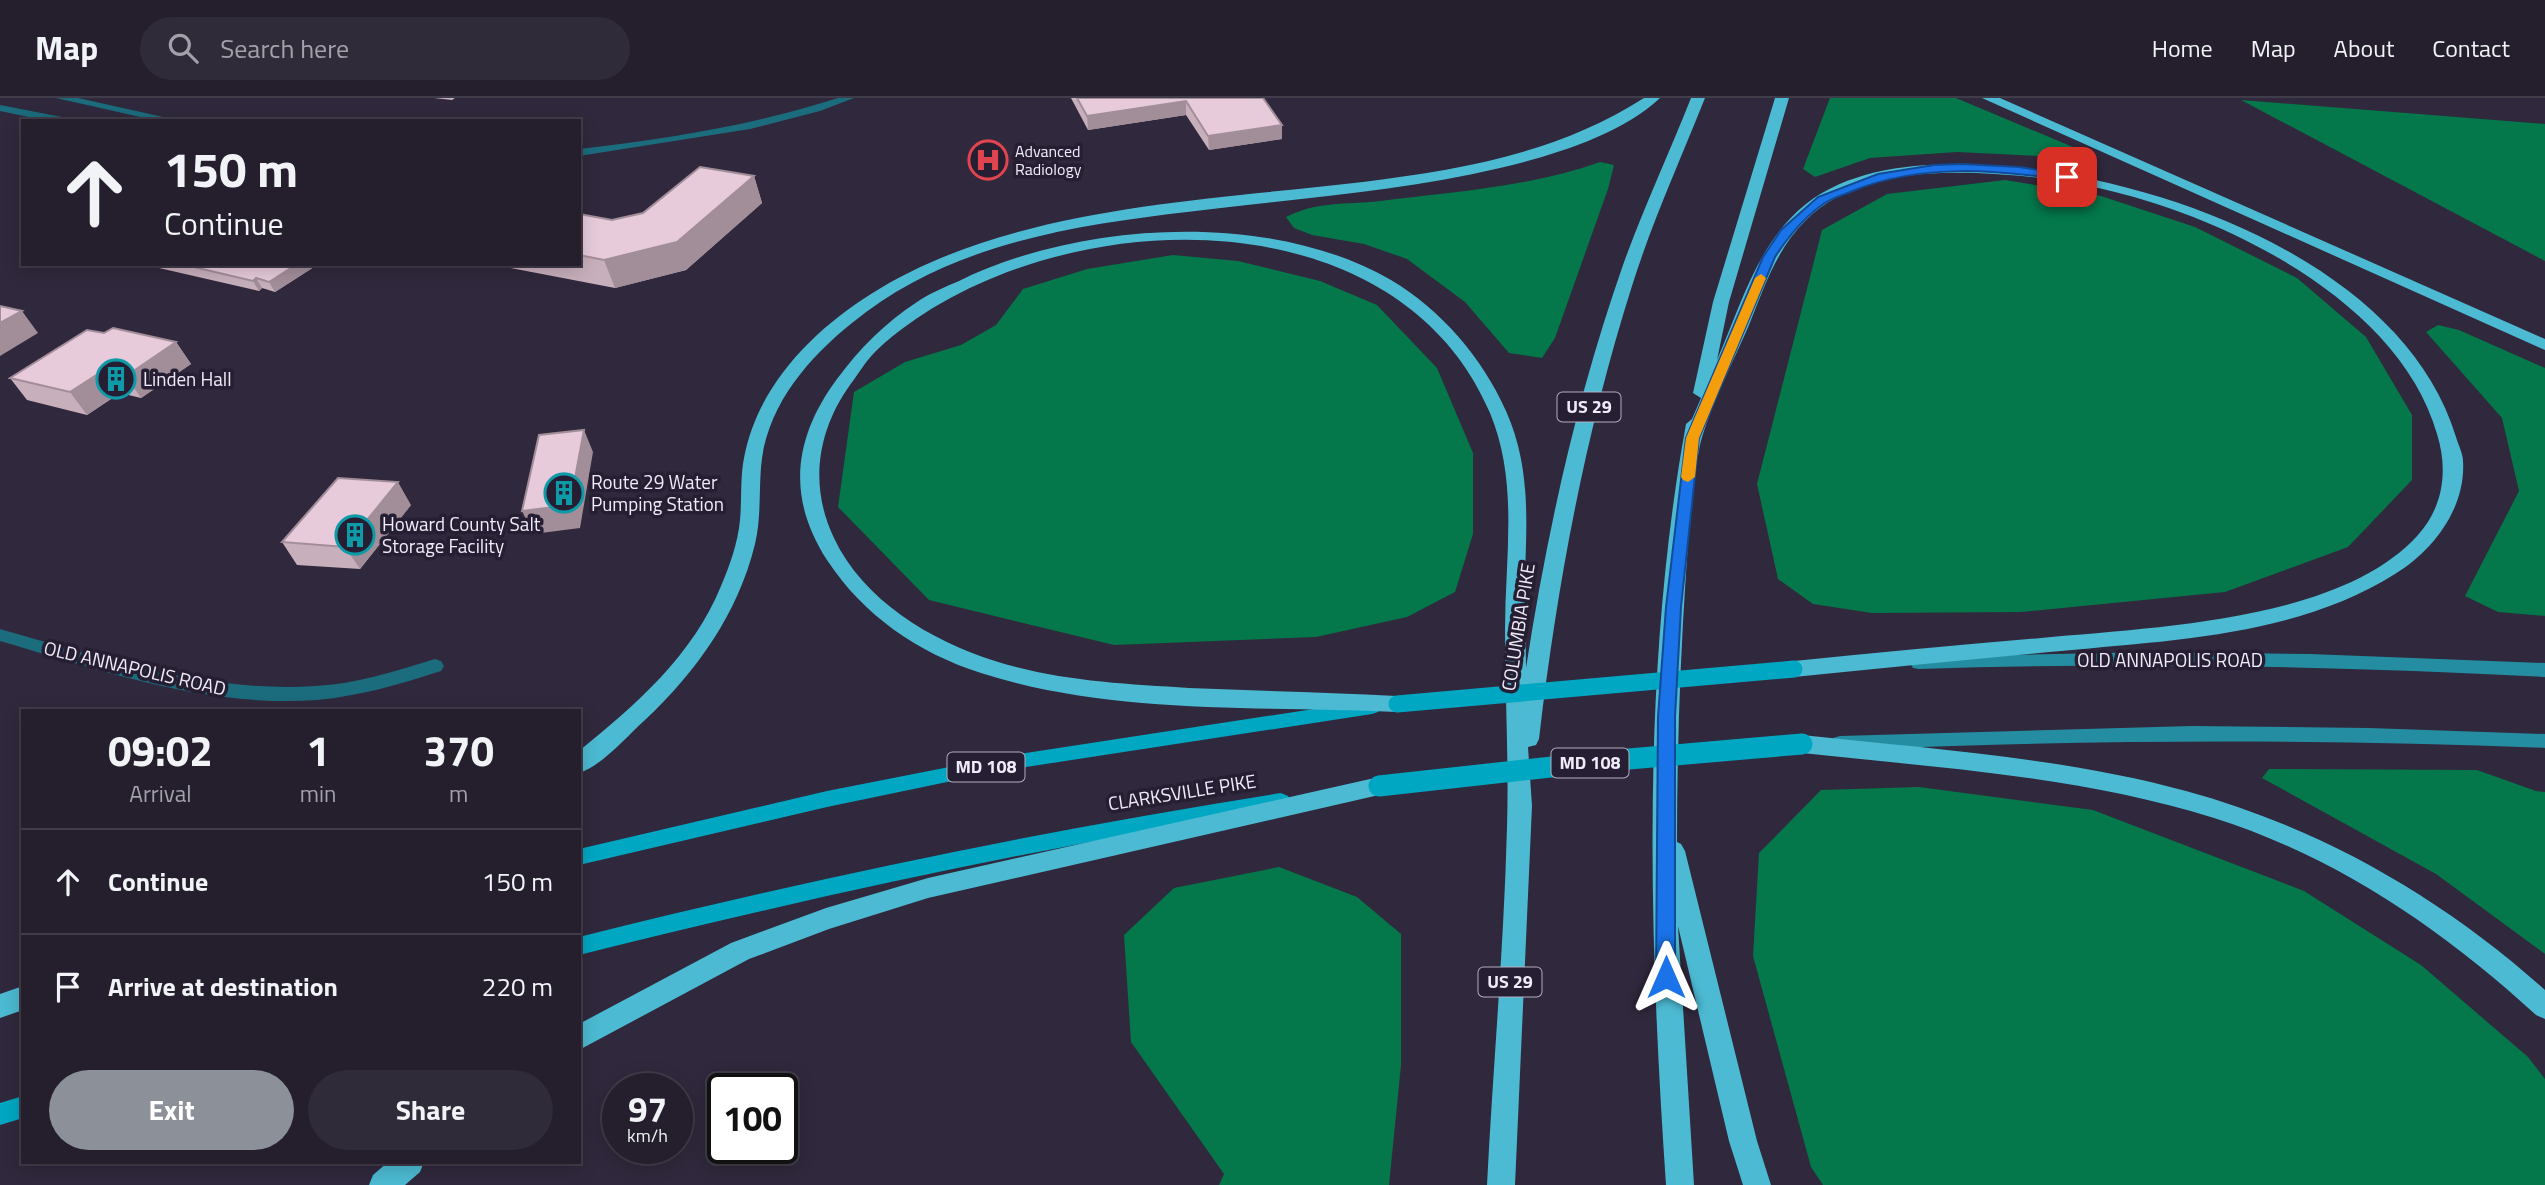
<!DOCTYPE html>
<html lang="en">
<head>
<meta charset="utf-8">
<style>
  :root { --surface:#241e2d; --page:#302b39; --text:#f1f3f6; --muted:#a3a2aa; --line:#413c49; --accent:#8c9099 }
  body { margin:0; font-family:"Titillium Web",sans-serif; background:var(--page); color:var(--text); height:100vh; display:flex; flex-direction:column; font-size:26px; white-space:nowrap }
  * { box-sizing:border-box; margin:0 }
  p { font-size:23px; color:var(--muted) }
  .icon { flex:none; width:38px; height:38px; fill:none; stroke:currentColor; stroke-width:2; stroke-linecap:round; stroke-linejoin:round }
  .map { position:relative; flex:1; overflow:hidden }
  .panel { position:absolute; left:21px; top:611px; width:560px; height:455px; display:flex; flex-direction:column; background:var(--surface); border-radius:0px; box-shadow:0 4px 18px #0003,0 0 0 2px var(--line) }
  .panel>* { flex:none }
  .banner { position:absolute; left:21px; top:21px; width:560px; height:147px; border-radius:0px; box-shadow:0 4px 18px #0003,0 0 0 2px var(--line); background:#241e2d; color:var(--text); overflow:hidden }
  .speed { position:absolute; left:602px; top:975px; display:flex; gap:14px; font-size:35px; font-weight:700; text-align:center }
  .speed>* { display:grid; place-content:center; width:91px; height:91px; border-radius:50%; background:var(--surface); box-shadow:0 4px 18px #0003,0 0 0 2px var(--line); line-height:1 }
  .speed small { font-size:18px; font-weight:400 }
  .speed .limit { border:4px solid #111; border-radius:10px; background:#fff; color:#111 }
  .pin { position:absolute; display:grid; place-items:center; width:60px; height:60px; color:#fff; margin:-30px; border-radius:14px; box-shadow:0 4px 10px #0006 }
  .me { position:absolute; width:77px; margin:-38px; rotate:0deg; stroke-linejoin:round; filter:drop-shadow(0 0 5px #0008) }
  .turn { display:flex; align-items:center; gap:24px; height:147px; padding:0 28px; font-size:32px }
  .turn .icon { width:91px; height:91px; stroke-width:2.5 }
  .turn b { display:block; font-size:49px; line-height:60px }
  .eta { display:flex; justify-content:space-evenly; align-items:center; height:119px; text-align:center }
  .eta b { font-size:42px; font-weight:700; line-height:49px }
  .action { display:flex; gap:14px; margin-top:auto; padding:14px 28px }
  .action a { flex:1; height:80px; border-radius:42px; background:var(--accent); color:#fff; font-size:28px; font-weight:700; line-height:80px; text-align:center }
  .action a+a { background:var(--page); color:var(--text) }
  ul { padding:0; list-style:none }
  li { display:flex; align-items:center; gap:21px; height:105px; padding:0 28px; border-top:2px solid var(--line) }
  li div { flex:1 }
  li b { display:block; font-size:26px }
  li em { font-style:normal }
  header { display:flex; align-items:center; gap:42px; box-sizing:border-box; height:98px; padding:0 35px; background:var(--surface); border-bottom:2px solid var(--line) }
  header strong { font-size:33px }
  nav { display:flex; gap:38px; margin-inline-start:auto; font-size:24px }
  .search { width:490px; height:63px; background:var(--page); display:flex; align-items:center; gap:18px; box-sizing:border-box; padding:0 24px; border-radius:38px; color:var(--muted); font-size:26px }
  .map>svg:first-child { display:block }
</style>
</head>
<body>
<header>
<strong>Map</strong>
<div class="search"><svg class="icon" aria-label="search" viewBox="0 0 24 24"><circle cx="10" cy="10" r="6"/><path d="M15 15l6 6"/></svg>Search here</div>
<nav><a>Home</a><a>Map</a><a>About</a><a>Contact</a></nav>
</header>
<div class="map">
<svg width="2545" height="1087" viewBox="0 0 2545 1087">
  <rect width="100%" height="100%" fill="#30283c"/>
  <!-- forest -->
  <path fill="#04774b" d="M1830,0H1956L2073,49L2086,60L2071,63L2037,58L1957,54L1870,60L1815,79L1803,71Z
    M2241,2L2545,26V163Z
    M1600,64L1614,67L1608,91L1555,240L1542,260L1509,255L1465,204L1407,161L1364,146L1312,137L1294,130L1286,119C1317,103 1345,107 1380,103C1453,94 1530,89 1600,64Z
    M2005,82L2101,98L2195,129L2297,180L2366,239L2412,317V382L2348,449L2225,494L2021,514L1872,515L1813,506L1778,481L1757,386L1822,132L1887,96Z
    M1173,157L1238,163L1320,183L1377,207L1437,270L1473,355V436L1455,494L1407,519L1316,539L1114,547L929,502L838,409L854,294L905,264L961,247L996,227L1023,191L1087,171Z
    M2438,227L2459,232L2545,270V518L2498,514L2465,498L2519,393L2502,320L2426,234Z
    M2269,671L2477,672L2536,693L2545,694V856L2436,776L2262,680Z
    M1919,689L2093,712L2304,793L2421,867L2528,959L2545,981V1087H1823L1811,1069L1753,858L1759,755L1821,692Z
    M1279,769L1357,799L1401,836V967L1389,1087H1219L1224,1076L1131,944L1124,837L1174,790Z"/>
  <g fill="none" stroke-linecap="round" stroke-linejoin="round">
    <!-- minor -->
    <path fill="#1b6c7d" fill-rule="evenodd" d="M56,0H78L181,23H158Z
      M838,0H854L820,13L750,31L579,58V51C667,41 754,27 838,0Z
      M0,7L67,20L72,23H48L0,13Z
      M0,531C102,560 208,595 315,588C356,586 396,573 435,561L441,563L444,568L441,573C401,586 360,598 317,602C210,610 102,573 0,543Z"/>
    <!-- secondary -->
    <path fill="#258da2" fill-rule="evenodd" d="M2154,554L2310,556L2545,565V579C2336,568 2128,564 1919,571L1913,570L1910,565L1913,560L1919,559Z
      M2192,628L2369,630L2545,636V650C2310,640 2075,642 1840,652L1833,650L1831,645L1833,640L1840,638Z"/>
    <!-- primary -->
    <path fill="#00a7c2" fill-rule="evenodd" d="M1372,602L1378,604L1381,609L1378,614L1372,616L1000,673L827,709L579,767V751L827,693L1000,659Z
      M1281,695L1288,698L1291,703L1288,708L1281,711C1044,748 811,799 579,857V839C811,781 1045,732 1281,695Z
      M23,998V1020L0,1027V1005Z"/>
    <!-- motorway -->
    <path fill="#4cbad2" fill-rule="evenodd" d="M1644,0H1660C1621,37 1551,58 1500,70C1398,94 1291,101 1187,114C1069,128 947,147 852,225C807,261 766,309 761,369C759,395 761,421 755,446C738,516 696,574 645,622C626,639 603,667 579,675V653C636,607 693,557 721,488C730,467 738,444 740,422C742,401 740,380 744,360C757,289 812,233 871,196C1010,108 1203,103 1363,84C1463,71 1558,55 1644,0Z
      M1691,0H1705C1680,63 1652,124 1632,188C1585,336 1557,487 1539,641L1536,647L1528,649L1532,708L1515,1087H1487C1493,968 1504,848 1507,729C1509,664 1505,598 1505,532C1505,459 1519,385 1490,315C1393,86 1037,105 878,251C867,261 859,275 850,287C817,333 809,388 834,440C863,502 931,543 995,563C1057,583 1124,586 1189,590C1258,593 1328,594 1397,598L1405,600L1408,606L1405,612L1397,614C1261,608 1111,617 981,575C918,555 863,517 827,462C786,399 794,339 837,281C860,250 885,225 917,204C930,195 945,189 959,183C1080,123 1271,112 1391,182C1441,212 1482,259 1506,313C1530,367 1527,419 1525,477C1524,508 1526,539 1526,570C1547,434 1577,298 1623,167C1643,111 1669,56 1691,0Z
      M1775,0H1789L1729,204L1717,262C1741,207 1758,144 1806,106C1853,69 1923,64 1980,67C2147,73 2403,162 2456,339C2458,346 2463,356 2463,363C2466,410 2433,453 2395,476C2296,538 2174,542 2061,553C1972,561 1883,570 1794,579L1786,577L1783,571L1786,565L1794,563C1876,555 1959,547 2041,540C2151,529 2340,524 2418,437C2444,408 2448,371 2437,336C2401,208 2236,124 2115,94C2069,82 2023,77 1976,75C1917,73 1848,79 1805,123C1776,152 1764,190 1749,227C1734,262 1709,311 1700,347C1691,388 1689,433 1686,475C1680,565 1677,655 1677,744L1681,746L1685,753L1757,1043L1771,1087H1743L1729,1043L1678,828L1694,1087H1666C1649,837 1641,573 1686,326L1692,321L1701,300L1693,295L1713,204Z
      M1982,0H2000L2545,241V252Z
      M1802,637C1930,651 2061,659 2186,693C2321,730 2441,799 2545,892V921L2536,917C2442,831 2337,759 2214,720C2081,678 1939,670 1802,655L1794,652L1791,646L1794,640Z
      M1379,679L1387,682L1391,688L1387,694L1379,697L928,800L829,831L749,861L579,952V926L731,845L826,810L928,780Z
      M23,888V912L0,920V896Z
      M388,1064H424L420,1074L405,1087H369L373,1077Z"/>
    <!-- primary-bridge-far1 -->
    <path stroke="#00a7c2" stroke-width="17" d="M1397,606L1794,571"/>
    <!-- primary-bridge -->
    <path stroke="#00a7c2" stroke-width="21" d="M1379,688L1606,663L1802,646"/>
  </g>
  <!-- wall -->
  <path fill="#c7afbc" d="M434,0H455L452,2Z
    M1071,0H1263L1282,27V41L1209,52L1186,17L1088,32Z
    M754,78L762,105L686,172L615,190L489,166H579V116L612,122L643,115Z
    M156,166H313L314,169L275,194L262,190L259,193L159,170Z
    M104,235L176,244L191,266L141,300L120,295L87,317L27,302L10,280Z
    M411,407L360,471L297,467L282,444Z"/>
  <!-- shaded-wall -->
  <path fill="#a28e99" d="M1186,3V17L1088,32L1087,18Z
    M1282,27V41L1209,52L1208,38Z
    M754,78L762,105L686,172L615,190L604,162Z
    M297,166H313L314,169L275,194L269,184Z
    M256,180L262,190L259,193L253,183Z
    M22,213L38,235L0,258V225Z
    M176,244L191,266L141,300L126,278Z
    M104,272L120,295L87,317L70,294Z
    M584,332L593,354L580,430L533,436L522,413Z
    M398,384L411,407L360,471L345,449Z"/>
  <!-- building -->
  <path fill="#e7cbdb" stroke="#a28e99" stroke-width="2" d="M1077,0H1263L1282,27L1208,38L1186,3L1087,18Z
    M700,69L754,78L677,144L604,162L579,157V116L612,122L643,115Z
    M181,166H297L269,184L256,180L253,183Z
    M0,208L22,213L0,225Z
    M113,230L176,244L126,278L104,272L70,294L10,280L87,232L104,235Z
    M584,332L570,407L522,413L539,337Z
    M338,380L398,384L345,449L282,444Z"/>
  <!-- route -->
  <path fill="#1a73e8" stroke="#114b97" stroke-width="2" d="M1963,66L2019,69L2067,76L2073,79L2067,82C1996,72 1923,65 1855,92C1846,96 1834,99 1825,105C1805,118 1788,139 1775,159L1699,340L1681,509L1675,619V879L1673,885L1666,888L1659,885L1656,879L1658,619L1666,509L1686,340L1763,159L1781,132L1818,99L1878,76L1934,67Z"/>
  <!-- slow -->
  <path fill="#f59e0b" d="M1761,176L1766,180L1699,340L1695,379L1688,384L1683,382L1681,379L1686,340L1755,180Z"/>
  <!-- icons -->
  <defs>
    <g id="hospital-ring" transform="scale(2.0125)"><circle r="9.5" fill="#261e32" stroke="#e0444e" stroke-width="1.5"/><path d="M-5-5h3v3.5h4V-5h3V5h-3V1.5h-4V5h-3Z" fill="#e0444e"/></g>
    <g id="building-ring" transform="scale(2.0125)"><circle r="9.5" fill="#261e32" stroke="#0f9aa8" stroke-width="1.5"/><path d="M-4-6H4V6H1V3H-1V6H-4ZM-2.5-4.3h1.7v1.8h-1.7ZM.8-4.3h1.7v1.8H.8ZM-2.5-1h1.7V.8h-1.7ZM.8-1h1.7V.8H.8Z" fill="#0f9aa8"/></g>
  </defs>
  <g fill-rule="evenodd">
    <use href="#hospital-ring" x="988" y="62"/>
    <use href="#building-ring" x="116" y="281"/>
    <use href="#building-ring" x="564" y="395"/>
    <use href="#building-ring" x="355" y="437"/>
  </g>
  <g text-anchor="middle" stroke-width="7" stroke-linejoin="round" paint-order="stroke">
    <!-- far-poi labels -->
    <g font-size="16" fill="#f0ebf9" stroke="#261e32" text-anchor="start">
      <text x="1015" y="59">Advanced<tspan x="1015" dy="18">Radiology</tspan></text>
    </g>
    <!-- shield labels -->
    <g fill="#261e32" stroke="#b3aebd" stroke-width="2">
      <rect x="1557.5" y="294.5" width="63" height="29" rx="5"/>
      <rect x="1551.5" y="650.5" width="77" height="29" rx="5"/>
      <rect x="947.5" y="654.5" width="77" height="29" rx="5"/>
      <rect x="1478.5" y="869.5" width="63" height="29" rx="5"/>
    </g>
    <g font-size="18" font-weight="bold" fill="#f0ebf9">
      <text x="1589" y="315">US 29</text>
      <text x="1590" y="671">MD 108</text>
      <text x="986" y="675">MD 108</text>
      <text x="1510" y="890">US 29</text>
    </g>
    <!-- poi labels -->
    <g font-size="19" fill="#f0ebf9" stroke="#261e32" text-anchor="start">
      <text x="143" y="288">Linden Hall</text>
      <text x="591" y="391">Route 29 Water<tspan x="591" dy="22">Pumping Station</tspan></text>
      <text x="382" y="433">Howard County Salt<tspan x="382" dy="22">Storage Facility</tspan></text>
    </g>
    <!-- street labels -->
    <g font-size="19" fill="#f0ebf9" stroke="#261e32">
      <text transform="translate(1518 529) rotate(-81)" y="7">COLUMBIA PIKE</text>
      <text x="2170" y="569">OLD ANNAPOLIS ROAD</text>
      <text transform="translate(135 570) rotate(13)" y="7">OLD ANNAPOLIS ROAD</text>
      <text transform="translate(1182 694) rotate(-9)" y="7">CLARKSVILLE PIKE</text>
    </g>
  </g>
</svg>
<div class="speed"><div>97<small>km/h</small></div><div class="limit">100</div></div>
<div class="pin" style="left:2067px;top:79px;background:#d93025"><svg class="icon" aria-label="arrive" viewBox="0 0 24 24"><path d="M6 21V4h12l-3 4 3 4H6"/></svg></div>
<svg class="me" style="left:1666px;top:879px" viewBox="-20 -20 40 40"><path d="M0-17L14 15 0 8-14 15z" fill="#1a73e8" stroke="#fff" stroke-width="4"/></svg>
<div class="banner">
<div class="turn"><svg class="icon" aria-label="ahead" viewBox="0 0 24 24"><path d="M12 20V5M6 11l6-6 6 6"/></svg><div><b>150 m</b>Continue</div></div>
</div>
<section class="panel">
<div class="eta">
<div><b>09:02</b><p>Arrival</p></div>
<div><b>1</b><p>min</p></div>
<div><b>370</b><p>m</p></div>
</div>
<ul>
<li><svg class="icon" aria-label="ahead" viewBox="0 0 24 24"><path d="M12 20V5M6 11l6-6 6 6"/></svg><div><b>Continue</b></div><em>150 m</em></li>
<li><svg class="icon" aria-label="arrive" viewBox="0 0 24 24"><path d="M6 21V4h12l-3 4 3 4H6"/></svg><div><b>Arrive at destination</b></div><em>220 m</em></li>
</ul>
<div class="action"><a>Exit</a><a>Share</a></div>
</section>
</div>
</body>
</html>
